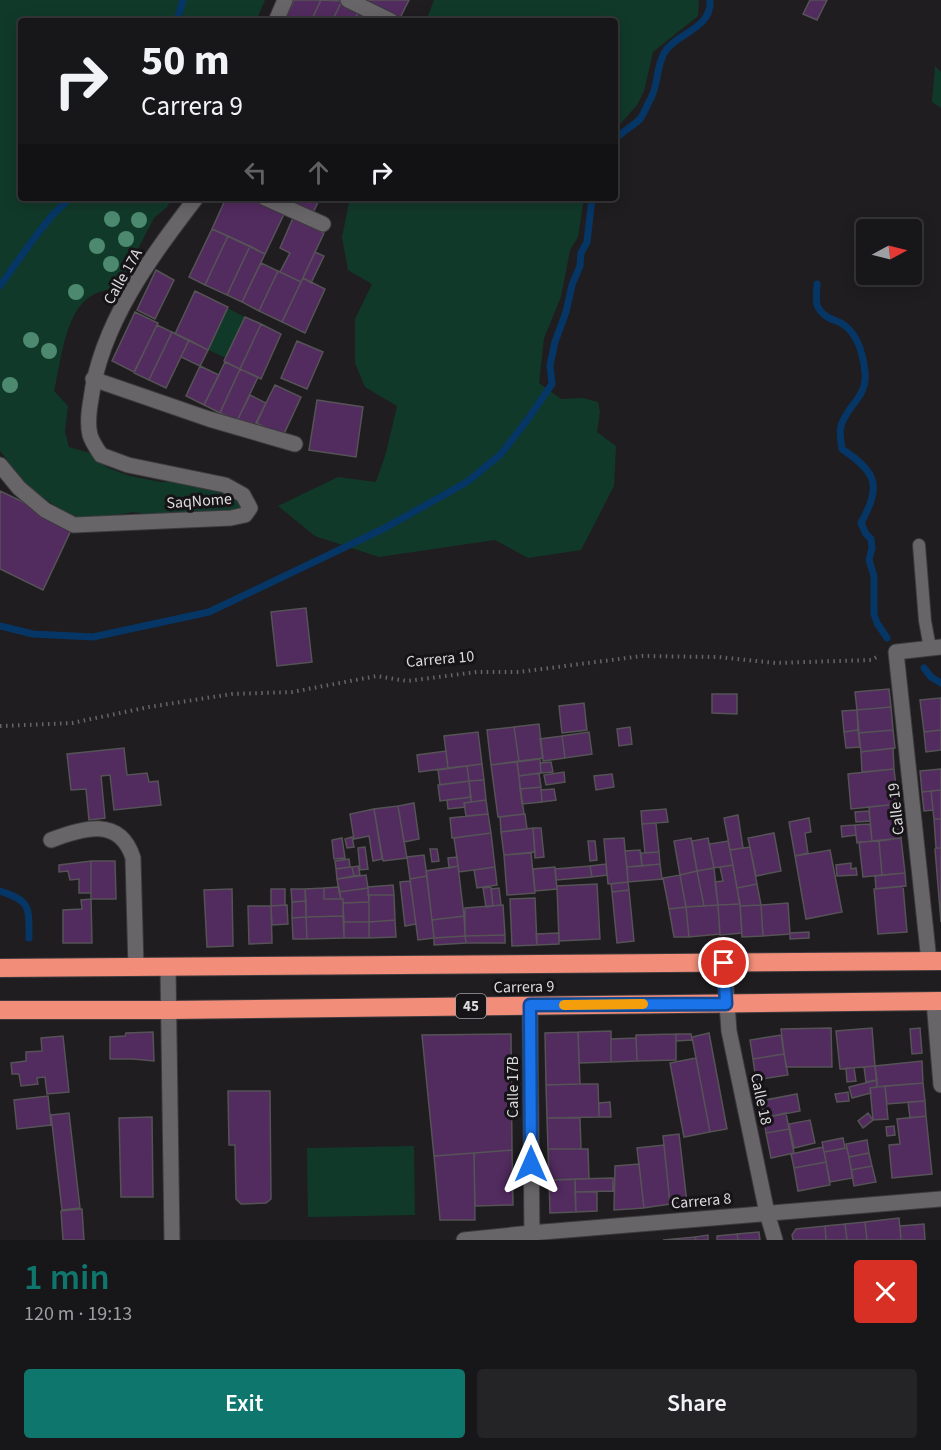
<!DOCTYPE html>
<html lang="en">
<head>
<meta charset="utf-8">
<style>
  :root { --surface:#171618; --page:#242325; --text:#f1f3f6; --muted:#9e9fa2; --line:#363537; --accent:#0f766e }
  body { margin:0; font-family:"Source Sans 3",sans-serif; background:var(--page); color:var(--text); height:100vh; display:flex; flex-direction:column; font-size:22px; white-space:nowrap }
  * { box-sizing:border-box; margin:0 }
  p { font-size:20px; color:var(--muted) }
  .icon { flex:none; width:33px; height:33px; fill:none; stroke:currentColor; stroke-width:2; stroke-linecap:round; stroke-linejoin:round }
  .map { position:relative; height:1240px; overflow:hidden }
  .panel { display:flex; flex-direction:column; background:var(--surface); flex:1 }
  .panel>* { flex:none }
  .banner { position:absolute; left:18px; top:18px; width:600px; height:183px; border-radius:6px; box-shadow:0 3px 15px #0003,0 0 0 2px var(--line); background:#171618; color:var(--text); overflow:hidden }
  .needle { width:39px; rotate:83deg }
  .tools { position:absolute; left:856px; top:219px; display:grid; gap:12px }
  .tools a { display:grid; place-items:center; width:66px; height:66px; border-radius:6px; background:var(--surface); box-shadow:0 3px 15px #0003,0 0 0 2px var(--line); font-size:30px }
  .pin { position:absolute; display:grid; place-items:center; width:51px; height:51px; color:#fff; margin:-26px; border:3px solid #fff; border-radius:50%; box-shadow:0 2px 6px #0007 }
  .me { position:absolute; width:66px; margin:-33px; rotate:0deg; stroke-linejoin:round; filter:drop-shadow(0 0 4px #0008) }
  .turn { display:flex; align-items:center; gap:21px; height:126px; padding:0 24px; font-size:27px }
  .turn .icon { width:78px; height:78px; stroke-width:2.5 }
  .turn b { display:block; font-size:42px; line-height:51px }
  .lanes { display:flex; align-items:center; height:57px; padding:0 24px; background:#0003; justify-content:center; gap:30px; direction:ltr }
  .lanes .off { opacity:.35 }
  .round { display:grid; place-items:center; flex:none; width:63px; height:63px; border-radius:6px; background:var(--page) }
  .overview { display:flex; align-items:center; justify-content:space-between; height:102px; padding:0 24px }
  h1 { font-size:36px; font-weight:600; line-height:45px; color:var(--accent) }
  .cta { display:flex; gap:12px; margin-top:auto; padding:12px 24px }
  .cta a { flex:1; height:69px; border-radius:6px; background:var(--accent); color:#fff; font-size:24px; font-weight:600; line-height:69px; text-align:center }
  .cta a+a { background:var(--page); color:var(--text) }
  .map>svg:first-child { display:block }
</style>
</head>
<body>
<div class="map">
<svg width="941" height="1240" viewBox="0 0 941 1240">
  <rect width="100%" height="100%" fill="#1f1d20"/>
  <!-- green -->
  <path fill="#113929" d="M0,0H265L256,21H21V198H172L167,207L154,218L118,287C110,289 99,291 91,296C64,313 61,363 54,391L68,406L65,432L69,447L90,453L95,459L108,468L130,476L161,482H179L233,492L241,501L240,510L154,515L133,512L112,516L80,518L61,510L28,487L0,451Z
    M434,0H699L698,16L653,52L644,91L637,105L615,130V21H426Z
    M935,66L941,72V108L932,102Z
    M350,198H584L578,237L570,250L561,297L544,338L539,383L561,399L583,398L598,402L600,412L597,432L616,446L614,486L581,550L528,558L495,540L379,557L315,536L278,506L338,477L376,482L386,453L397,406L365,387L355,363V319L372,284L348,270L342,237Z
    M227,308L245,317L226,358L208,350Z
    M414,1146L415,1215L308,1217L307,1148Z"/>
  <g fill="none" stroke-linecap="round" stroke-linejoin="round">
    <!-- stream -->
    <path stroke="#063665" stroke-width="7" d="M177,21L183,0
      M615,140C622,131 632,127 640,119C644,114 647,105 651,98C659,83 656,64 666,50C680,32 712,28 710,0
      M817,284C817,291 815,302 818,307C823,317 832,319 841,323C857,332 863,354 865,372C868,397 847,405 841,426C839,432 841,442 842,449C878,473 881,486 861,523L866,534L871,539L872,548L869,560L874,576V614L877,623L887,638
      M0,286C17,262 32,240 50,218C56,210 64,205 70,198
      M0,626L33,634L93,637L209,612L385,528L467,482L501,454L528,419L552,384L550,365L555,342L566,312L572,285L580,266L581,253L587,242L592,198
      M924,668L931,677L941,683
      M0,891C31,901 29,907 29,938"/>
  </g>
  <!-- building -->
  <path fill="#522b5f" stroke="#565357" stroke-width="1.5" d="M294,0H321L311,21H284Z
    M321,0L342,1L332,21H311Z
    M365,0H409L399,20L364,3Z
    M810,0H827L817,20L803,14Z
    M342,1L359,10L354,21H332Z
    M359,10L377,21H354Z
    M226,198H251L284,214L265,254L212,229Z
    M277,198H320L312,215Z
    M293,218L324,233L301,282L280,272L290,253L280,248Z
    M212,229L228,236L205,285L189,277Z
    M228,236L250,246L227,295L205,285Z
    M250,246L265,254L242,302L227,295Z
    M315,252L324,256L311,283L303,278Z
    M261,263L278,271L259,311L242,302Z
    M156,270L174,280L155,319L137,310Z
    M278,271L301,282L282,322L259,311Z
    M303,278L325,289L305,333L282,322Z
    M195,291L228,307L208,350L175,334Z
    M135,312L158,323L134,372L112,361Z
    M245,317L261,324L240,369L224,361Z
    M261,324L281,334L261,379L240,369Z
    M157,325L172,332L149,380L134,373Z
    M172,332L189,340L166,388L149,380Z
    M189,340L208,350L200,366L181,357Z
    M297,341L323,352L307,389L281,378Z
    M225,362L240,369L220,413L204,405Z
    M200,366L219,375L204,405L186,396Z
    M240,369L258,377L237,421L220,413Z
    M275,385L301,397L283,436L256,423Z
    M250,395L266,403L254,429L237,421Z
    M317,400L363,407L356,457L309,450Z
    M0,491L73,526L43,590L0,569Z
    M306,608L312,662L277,666L271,612Z
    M889,689L891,707L857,710L855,692Z
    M712,694H737V714L712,713Z
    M941,698V730L924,732L920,700Z
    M584,703L587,730L562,733L559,706Z
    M891,707L893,730L859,733L857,710Z
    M857,710L858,730L844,732L842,711Z
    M539,724L543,758L519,761L514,727Z
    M514,727L519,761L491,765L487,730Z
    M630,727L632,744L619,746L617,729Z
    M858,730L860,747L846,748L844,732Z
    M893,730L895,748L861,752L859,733Z
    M941,730V750L926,752L924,732Z
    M478,732L482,764L448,768L444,736Z
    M589,732L592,754L565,758L562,736Z
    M562,736L565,758L543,761L540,739Z
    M124,748L127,775L147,773L149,782L158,781L161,805L114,810L110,775L101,776L105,818L89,820L86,789L71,790L67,754Z
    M893,748L894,769L862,772L861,752Z
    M446,751L448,768L419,772L417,755Z
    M540,759L541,773L519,776L517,762Z
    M517,762L524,814L498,817L491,765Z
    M551,762L553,772L541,773L540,763Z
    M482,764L484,780L469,781L467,766Z
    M467,766L469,781L440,785L438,770Z
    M894,769L898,804L851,809L848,774Z
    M941,769V790L922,792L920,771Z
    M564,772L565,782L546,785L544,775Z
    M539,773L541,787L520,789L519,776Z
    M612,774L614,787L596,790L594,776Z
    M484,780L486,800L471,802L469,781Z
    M469,781L471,797L440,801L438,785Z
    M541,787L542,802L522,804L520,789Z
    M554,789L556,800L542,802L541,790Z
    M941,790V819H934L931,791Z
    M931,791L933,810L924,811L922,792Z
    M471,797V802L464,803L465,807L448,809L447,800Z
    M486,800L488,814L466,816L464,803Z
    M414,803L419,839L404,842L398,806Z
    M898,804L901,838L872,841L869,807Z
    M398,806L407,858L383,861L374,809Z
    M374,809L382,859L373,861L369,836L354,839L350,814Z
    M666,809L668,822L642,824L641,811Z
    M869,811L870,821L856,822L855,812Z
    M488,814L491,833L452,838L450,818Z
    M525,814L527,829L501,832L500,817Z
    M738,815L743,848L730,850L724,818Z
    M809,818L811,832L805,833L808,853L795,856L789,822Z
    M934,819H941V848H936Z
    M656,823L659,852L645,853L642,824Z
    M870,824L872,841L857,843L855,825Z
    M855,825L856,835L842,837L841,826Z
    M533,828H541L544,857L535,858Z
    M533,828L535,852L504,855L501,832Z
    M491,833L495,867L459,872L454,838Z
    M774,833L781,871L756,876L748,838Z
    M352,837L354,847L347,848L345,839Z
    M342,838L345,858L334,859L332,840Z
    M624,838L628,882L608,884L604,839Z
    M691,838L697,871L680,875L674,841Z
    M708,838L714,868L697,871L692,841Z
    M901,838L905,873L882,875L879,841Z
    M588,841H595L597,860L590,861Z
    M728,841L733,865L714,868L709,844Z
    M879,841L882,875L863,877L859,842Z
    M365,847L368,869L360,870L358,848Z
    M750,847L757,884L737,888L730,850Z
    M936,848H941V922L935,849Z
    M430,849H437L439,861L432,862Z
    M640,850L642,866L627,867L625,851Z
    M830,850L842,912L806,919L795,856Z
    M659,852L660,864L642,866L641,853Z
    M531,853L535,893L507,895L504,855Z
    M424,855L427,876L410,879L407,857Z
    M457,857L458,866L449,868L448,858Z
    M349,859L350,867L336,869L335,861Z
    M91,861V893H79V879L70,880L68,871L59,872V865Z
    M91,861H115L116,899H91Z
    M851,863V869L856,868L857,875L837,876L836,865Z
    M606,864L607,875L592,877L590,866Z
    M660,864L662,879L628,882L627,867Z
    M733,865L740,904L718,905L715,882L723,881L720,867Z
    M358,866L360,875L354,876L352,867Z
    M458,866L464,916L432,920L426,871Z
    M590,866L592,877L556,880L555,869Z
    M350,867H352L354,876L337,879L336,869Z
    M495,867L497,885L477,888L474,870Z
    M555,867L557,889L535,891L533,869Z
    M714,868L718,905L704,906L697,871Z
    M697,871L704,906L686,907L680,875Z
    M905,873L906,886L876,889L875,876Z
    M366,875L368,888L339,892L337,879Z
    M680,875L686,907L669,909L663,878Z
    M427,876L434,938L418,940L410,879Z
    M410,881L416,924L405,926L400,882Z
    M628,882L629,890L612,892L611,884Z
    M597,884L600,939L559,941L557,886Z
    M757,884L761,905L740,906L737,888Z
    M393,885L394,895H368V887Z
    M903,886L907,932L878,934L874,889Z
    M339,887L341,899H324V888Z
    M491,887L493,906L486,907L483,888Z
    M324,888V899H343V916L306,917L305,889Z
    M368,888L369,902L343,903V899H341L339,892Z
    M499,888L501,905L493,906L491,889Z
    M232,889L233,946L207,947L204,890Z
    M271,889H285V905L271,906Z
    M291,889H305L306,901L292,902Z
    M629,890L634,941L617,943L612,892Z
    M369,895H394L395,920L369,922Z
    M535,898L537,945L512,946L510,899Z
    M91,899L92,943H63V910L82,909L81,900Z
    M306,901V917L292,918V902Z
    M369,902V922H344L343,903Z
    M788,903L790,934L763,936L761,905Z
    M740,904L742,933L720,935L718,905Z
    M287,905L288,924L272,925L271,906Z
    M503,905L505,935L465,936V908Z
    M718,905L720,934L689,937L686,907Z
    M761,905L763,936L742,937L740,906Z
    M248,906H271L272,943L249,944Z
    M686,907L689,937H674L669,909Z
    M343,916L344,938L307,939L306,917Z
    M464,916L465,936L434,938L432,920Z
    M306,917L307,939H293L292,918Z
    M395,920L396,937L369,938V922Z
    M344,922H369V938H344Z
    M809,932V938L790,939V933Z
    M559,933V944L537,945L536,934Z
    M505,935V943H466L465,936Z
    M465,936L466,943L434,945V938Z
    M831,1028L832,1067H786L781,1029Z
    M872,1028L875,1066L840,1069L836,1031Z
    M920,1028L922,1053L912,1054L910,1029Z
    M611,1031V1062L579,1063L578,1032Z
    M153,1032L154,1061L133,1059H110V1037L125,1036L126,1033Z
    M578,1032L580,1084L546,1085L545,1033Z
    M709,1033L727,1129L710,1132L692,1037Z
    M511,1034L512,1150L434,1156L422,1035Z
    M676,1034H691L692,1040L676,1041Z
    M676,1034V1060L637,1061L636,1035Z
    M781,1035L784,1054L753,1059L750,1040Z
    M63,1036L69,1092L47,1094L45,1077L37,1078L38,1084L21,1086L19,1074H12L11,1063L26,1061V1052L42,1051L41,1038Z
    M636,1038L637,1061L611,1062V1039Z
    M784,1054L788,1075L756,1080L753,1059Z
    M696,1058L710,1132L684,1137L670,1063Z
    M922,1061L923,1083L877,1087L875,1066Z
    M875,1066L877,1080L866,1082L864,1067Z
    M846,1068H854L856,1081L847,1082Z
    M877,1080V1087L870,1088L871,1093L852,1098L849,1087Z
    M923,1083L925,1101L887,1104L885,1086Z
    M580,1084H598L599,1117L547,1118L546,1085Z
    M885,1086L888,1119L873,1120L870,1088Z
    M228,1091H270L271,1199L266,1203L241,1204L236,1199L235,1145H229Z
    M848,1092L849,1101L837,1102L835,1094Z
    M797,1094L800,1111L764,1118L760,1101Z
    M48,1096L51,1125L17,1129L14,1100Z
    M925,1101L926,1116L910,1118L908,1102Z
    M610,1102L611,1117H599V1103Z
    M69,1113L80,1208L62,1210L51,1115Z
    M786,1113L789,1129L766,1133L764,1118Z
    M868,1113L873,1120L863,1128L858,1121Z
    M926,1116L932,1174L892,1178L889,1145L900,1144L897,1119Z
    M152,1117L153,1197H121L119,1118Z
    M547,1118H580L581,1149H548Z
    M810,1120L815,1143L794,1148L789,1124Z
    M894,1126L895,1135L887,1136L886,1127Z
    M789,1129L794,1153L771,1158L766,1133Z
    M679,1134L687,1203L670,1204L663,1136Z
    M843,1138L845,1148L824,1152L822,1142Z
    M867,1140L869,1153L849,1157L846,1144Z
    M664,1145L670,1204L644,1208L637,1148Z
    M823,1147L826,1162L794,1168L791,1154Z
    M847,1148L853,1178L830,1182L824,1152Z
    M548,1149H588L589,1179L549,1180Z
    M512,1150L513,1205L475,1206L474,1153Z
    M474,1153L475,1220H440L434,1156Z
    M869,1153L872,1166L851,1170L849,1157Z
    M826,1162L830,1185L798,1191L794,1168Z
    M639,1164L644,1208L614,1210L615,1166Z
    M872,1166L876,1182L854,1186L851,1170Z
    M613,1178V1191L575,1192V1179Z
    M575,1179L576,1212L550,1213L549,1180Z
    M575,1192H597V1211L576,1212Z
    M82,1209L84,1240H63L61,1211Z
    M899,1218L901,1240H867L865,1222Z
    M865,1222L867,1240H847L845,1224Z
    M845,1224L847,1240H826L825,1226Z
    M924,1224L925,1240H901L900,1226Z
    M825,1226L826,1240H793L792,1235L796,1229Z
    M759,1232L760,1240H738L737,1234Z
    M737,1234L738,1240H717V1236Z
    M708,1235V1240H696L695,1237Z
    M695,1237L696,1240H663Z"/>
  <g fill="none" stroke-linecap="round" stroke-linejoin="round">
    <!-- lane casing -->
    <g stroke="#3c3a3d" stroke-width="14">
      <path id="lane" d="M919,545L925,621L930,648"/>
    </g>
    <!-- street casing -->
    <g stroke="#3c3a3d" stroke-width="17">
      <path id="street" d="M348,0L391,21
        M276,21L285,0
        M265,198L323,224
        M93,379L209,419L295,444
        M0,465L19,488L45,510L74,525L231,518L245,515L250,508L243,495L225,485L128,465L101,455C97,449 92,442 90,435C87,423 89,410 91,399C101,323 151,257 196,198
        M51,840C82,828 120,816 133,858L136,968
        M929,961L896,652L941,647
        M724,963L729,1031L767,1213L775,1240
        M168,968L172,1240
        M530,1005L532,1240
        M464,1240L531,1233L941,1199"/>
    </g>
    <!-- secondary casing -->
    <g stroke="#3c3a3d" stroke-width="17">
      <path id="secondary" d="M934,1001L941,1085"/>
    </g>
    <!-- highway casing -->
    <g stroke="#3c3a3d" stroke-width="20">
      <path id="highway" d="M0,968L941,961
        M0,1010H169L941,1001"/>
    </g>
    <!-- path -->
    <path stroke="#676568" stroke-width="4" stroke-dasharray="1.5 4.5" stroke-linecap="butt" d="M0,726L72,723L149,707L232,694L292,692L377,676L407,681L477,672H519L642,656L718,657L775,663L871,660L880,655"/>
    <!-- lane -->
    <use href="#lane" stroke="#686569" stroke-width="12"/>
    <!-- street -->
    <use href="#street" stroke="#686569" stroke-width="15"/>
    <!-- secondary -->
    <use href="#secondary" stroke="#686569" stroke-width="15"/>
    <!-- highway -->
    <use href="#highway" stroke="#f18d79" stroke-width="18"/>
  </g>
  <!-- trees -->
  <g fill="#4c896f">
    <circle cx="112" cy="219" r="8"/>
    <circle cx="139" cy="220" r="8"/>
    <circle cx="126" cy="239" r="8"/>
    <circle cx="97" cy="246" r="8"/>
    <circle cx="111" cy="264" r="8"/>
    <circle cx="76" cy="292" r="8"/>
    <circle cx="31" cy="340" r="8"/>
    <circle cx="49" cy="351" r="8"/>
    <circle cx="10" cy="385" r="8"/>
  </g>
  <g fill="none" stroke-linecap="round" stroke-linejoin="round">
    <!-- route casing -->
    <g stroke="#114b97" stroke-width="15">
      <path id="route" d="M531,1164L530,1005L726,1004L724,963"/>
    </g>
    <!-- route -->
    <use href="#route" stroke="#1a73e8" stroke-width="10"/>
    <!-- slow -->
    <path stroke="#f59e0b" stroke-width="10" d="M564,1005L643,1004"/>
  </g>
  <g text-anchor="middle" stroke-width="6" stroke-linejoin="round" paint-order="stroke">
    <!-- shield labels -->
    <rect fill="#161417" stroke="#a19fa2" stroke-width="1.5" x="456" y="994" width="30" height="24" rx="4.5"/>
    <g font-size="15" font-weight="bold" fill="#dcdadd">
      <text x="471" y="1011">45</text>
    </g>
    <!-- street labels -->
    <g font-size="16" fill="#dcdadd" stroke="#161417">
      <text transform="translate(122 276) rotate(-60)" y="6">Calle 17A</text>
      <text transform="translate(199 500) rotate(-4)" y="6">SaqNome</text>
      <text transform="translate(440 658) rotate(-5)" y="6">Carrera 10</text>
      <text transform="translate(895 809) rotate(-96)" y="6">Calle 19</text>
      <text transform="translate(524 986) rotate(-1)" y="6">Carrera 9</text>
      <text transform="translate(512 1087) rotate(-90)" y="6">Calle 17B</text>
      <text transform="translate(762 1099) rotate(78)" y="6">Calle 18</text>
      <text transform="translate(701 1200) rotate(-5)" y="6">Carrera 8</text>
    </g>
  </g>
</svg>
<div class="tools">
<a><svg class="needle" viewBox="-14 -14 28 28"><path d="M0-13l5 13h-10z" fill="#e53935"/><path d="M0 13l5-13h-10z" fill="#9e9fa2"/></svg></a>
</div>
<div class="pin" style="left:724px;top:963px;background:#d93025"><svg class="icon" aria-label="arrive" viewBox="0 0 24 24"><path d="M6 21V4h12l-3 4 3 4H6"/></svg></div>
<svg class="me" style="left:531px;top:1164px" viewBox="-20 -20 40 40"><path d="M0-17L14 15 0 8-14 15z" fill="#1a73e8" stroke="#fff" stroke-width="4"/></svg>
<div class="banner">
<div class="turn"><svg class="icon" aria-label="right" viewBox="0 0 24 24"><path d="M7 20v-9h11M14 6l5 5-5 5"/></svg><div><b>50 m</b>Carrera 9</div></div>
<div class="lanes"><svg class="icon off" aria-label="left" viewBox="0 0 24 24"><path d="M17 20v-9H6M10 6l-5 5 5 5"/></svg><svg class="icon off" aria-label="ahead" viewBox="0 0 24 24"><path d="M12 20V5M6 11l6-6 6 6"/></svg><svg class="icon" aria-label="right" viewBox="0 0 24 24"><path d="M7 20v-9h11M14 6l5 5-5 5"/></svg></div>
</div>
</div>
<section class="panel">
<div class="overview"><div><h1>1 min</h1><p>120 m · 19:13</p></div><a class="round" style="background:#d93025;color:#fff"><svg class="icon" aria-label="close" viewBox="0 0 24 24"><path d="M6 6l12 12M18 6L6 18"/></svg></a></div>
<div class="cta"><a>Exit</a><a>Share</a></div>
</section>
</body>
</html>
